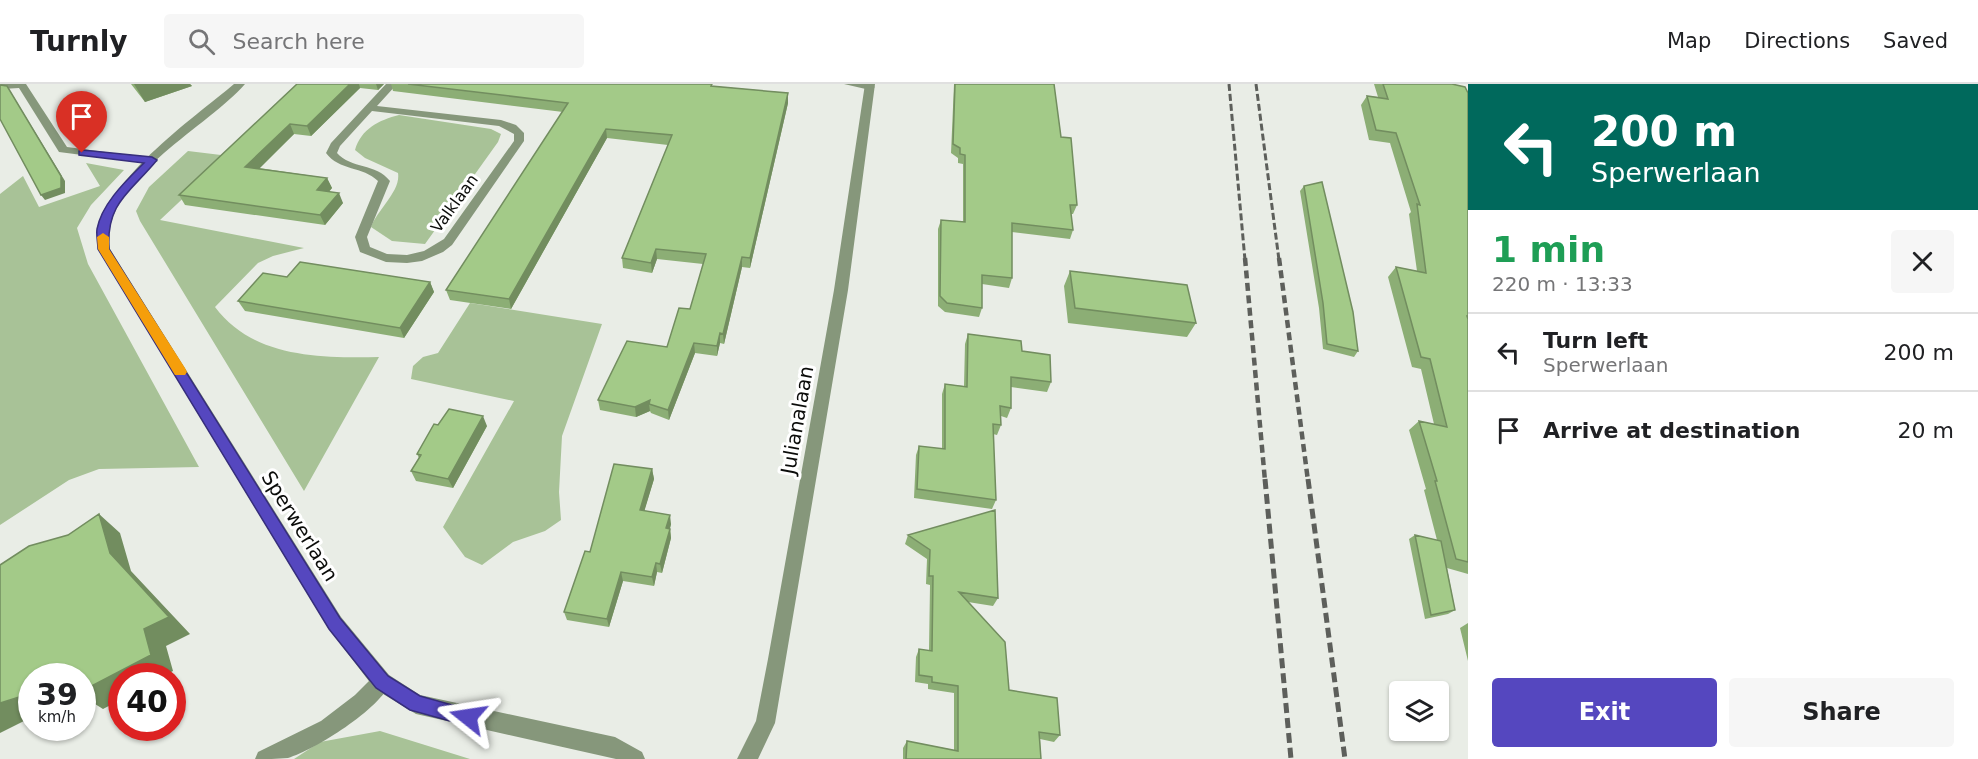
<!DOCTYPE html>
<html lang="en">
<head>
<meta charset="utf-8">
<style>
  :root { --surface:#fff; --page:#f6f6f6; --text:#202124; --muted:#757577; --line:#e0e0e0; --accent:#5547bf }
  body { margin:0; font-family:"DejaVu Sans",sans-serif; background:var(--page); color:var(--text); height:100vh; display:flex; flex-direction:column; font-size:22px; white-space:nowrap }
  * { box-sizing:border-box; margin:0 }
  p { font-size:20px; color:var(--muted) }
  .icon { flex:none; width:33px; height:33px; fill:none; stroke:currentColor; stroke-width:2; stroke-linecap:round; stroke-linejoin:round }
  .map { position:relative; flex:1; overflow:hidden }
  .side { display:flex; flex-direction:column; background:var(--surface); width:510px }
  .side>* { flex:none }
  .guide { background:#00695c; color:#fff; overflow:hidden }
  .buttons { position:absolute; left:1389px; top:597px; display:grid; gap:12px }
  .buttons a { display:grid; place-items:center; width:60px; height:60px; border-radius:6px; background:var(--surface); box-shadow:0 2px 4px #0004; font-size:30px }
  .speed { position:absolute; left:18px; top:579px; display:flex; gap:12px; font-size:30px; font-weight:700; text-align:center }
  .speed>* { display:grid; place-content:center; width:78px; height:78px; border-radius:50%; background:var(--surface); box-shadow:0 2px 4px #0004; line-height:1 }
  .speed small { font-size:15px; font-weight:400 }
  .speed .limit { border:9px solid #d22; background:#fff; color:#111 }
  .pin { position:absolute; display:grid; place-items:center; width:51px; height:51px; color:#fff; margin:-62px -26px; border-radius:50% 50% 50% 0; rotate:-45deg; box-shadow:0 0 6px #0007 }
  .pin .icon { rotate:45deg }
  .me { position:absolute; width:66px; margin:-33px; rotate:285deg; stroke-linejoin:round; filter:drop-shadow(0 0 4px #0008) }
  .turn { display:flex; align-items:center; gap:21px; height:126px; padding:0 24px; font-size:27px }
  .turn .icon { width:78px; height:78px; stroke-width:2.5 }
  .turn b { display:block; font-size:42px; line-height:51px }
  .round { display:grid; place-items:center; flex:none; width:63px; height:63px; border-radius:6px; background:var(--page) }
  .head { display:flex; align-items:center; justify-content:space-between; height:102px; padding:0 24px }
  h1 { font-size:36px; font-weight:700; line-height:45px; color:#1e9e55 }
  .action { display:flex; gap:12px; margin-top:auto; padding:12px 24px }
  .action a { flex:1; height:69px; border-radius:6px; background:var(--accent); color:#fff; font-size:24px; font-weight:700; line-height:69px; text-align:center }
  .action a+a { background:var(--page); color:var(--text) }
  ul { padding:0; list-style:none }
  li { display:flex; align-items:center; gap:18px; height:78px; padding:0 24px; border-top:2px solid var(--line) }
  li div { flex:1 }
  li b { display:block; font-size:22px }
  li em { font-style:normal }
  header { display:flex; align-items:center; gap:36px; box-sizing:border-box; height:84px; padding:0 30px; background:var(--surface); border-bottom:2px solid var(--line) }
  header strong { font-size:28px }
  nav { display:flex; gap:33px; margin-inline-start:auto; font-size:21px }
  .search { width:420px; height:54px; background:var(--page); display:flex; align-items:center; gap:15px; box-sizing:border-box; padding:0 21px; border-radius:6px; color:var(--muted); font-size:22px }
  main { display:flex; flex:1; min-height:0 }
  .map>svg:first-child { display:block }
</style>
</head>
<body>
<header>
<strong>Turnly</strong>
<div class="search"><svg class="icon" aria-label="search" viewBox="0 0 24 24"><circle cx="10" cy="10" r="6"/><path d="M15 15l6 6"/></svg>Search here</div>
<nav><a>Map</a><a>Directions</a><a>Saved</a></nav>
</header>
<main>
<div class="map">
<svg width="1468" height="675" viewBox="0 0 1468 675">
  <rect width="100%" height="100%" fill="#e9ede6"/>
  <!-- green -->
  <path fill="#a8c297" d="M399,31L491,45L501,50L498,58L425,160L392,157L371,143C377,126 401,107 398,89L365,74L355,66C361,45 379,36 399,31Z
    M188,67L221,71L210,89L160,136L304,164L273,172L258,179L215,223C253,274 321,274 379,273L304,407L140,137L136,127L149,103Z
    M86,79L124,86L91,121L77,144L88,180L199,383L99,385L69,396L0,441V110L23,92L39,123L100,102Z
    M470,219L602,240L562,352L559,408L561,436L545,447L513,458L482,481L465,473L443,443L514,317L411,295L413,282L423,273L438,269Z
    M380,647L470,675H294L320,658Z"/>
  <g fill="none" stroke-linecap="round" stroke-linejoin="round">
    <!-- minor -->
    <path fill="#86977b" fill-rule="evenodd" d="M0,0H26L67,63L152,74L158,77L152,80L59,68L19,4L2,5Z
      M386,0H397L377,22L501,36L516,41L524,49V57L452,161L443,168L422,177L407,179L386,178L360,168L355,153L378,97C363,82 339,87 326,69L331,59ZM372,27L499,42L514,50V57L444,155L424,167L407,171L387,170L370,163L367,153L390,97C376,79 351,85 337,69L340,62Z
      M844,0H870L875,3L870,6Z
      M382,589L389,591L391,598C380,625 315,666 288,674C278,675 265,675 255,675L258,668L321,637L355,611L375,591Z"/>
    <!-- tertiary -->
    <path fill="#86977b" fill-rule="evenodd" d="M234,0H245C207,44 99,97 110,165L341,533L389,591L420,611L615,653L642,668L645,675H616L416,630L375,605L329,545L98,165C89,106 193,35 234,0Z
      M865,0H875L848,206L775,639L758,675H737L756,637L768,575L834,206Z"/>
    <!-- rail-far2 -->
    <path stroke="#5d5f5b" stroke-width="3" stroke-dasharray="7 3" stroke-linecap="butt" d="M1229,0L1245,176
      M1256,0L1279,176"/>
    <!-- rail-far1 -->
    <path stroke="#5d5f5b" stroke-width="4.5" stroke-dasharray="8 4.5" stroke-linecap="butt" d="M1245,174L1265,397
      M1279,174L1308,397"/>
    <!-- rail -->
    <path stroke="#5d5f5b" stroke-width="5" stroke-dasharray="10 5" stroke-linecap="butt" d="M1265,395L1291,675
      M1308,395L1345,675"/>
  </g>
  <!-- wall -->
  <path fill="#8cae75" d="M131,0H190L192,2L145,18Z
    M297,0H384L378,6L360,4L311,52L294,50L259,84L327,94L332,104L329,108L343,119L325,141L185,121L179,111Z
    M391,0H712V2L788,9V19L750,184L742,183L724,260L720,259L717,272L695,269L669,336L651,329L650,327L636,333L600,326L598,316L667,263L690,225L703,180L657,175L652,189L623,184L622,174L668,61L607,54L511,225L450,216L446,206L563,28L393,7Z
    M954,0H1054L1061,53L1077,121L1073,130H1071L1073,146L1070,155L1012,148V194L1009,204L982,200V224L979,233L945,228L938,222V145L941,136L963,138V80L958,79V74L951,69Z
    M1374,0H1452L1468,9V490L1447,484L1455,526L1448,530L1425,535L1409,455L1415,451L1437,456L1424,406L1426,405L1409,346L1419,337L1434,340L1421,285L1412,283L1388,193L1396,183L1417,187L1409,130L1411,128L1390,59L1369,56L1361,21L1367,12L1378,13Z
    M1304,102L1358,267L1354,273L1323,265L1319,224L1300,107Z
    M1070,187L1196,239L1187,253L1068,239L1064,202Z
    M287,193L430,198L434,208L404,254L245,227L238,217Z
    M968,250L1022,267L1051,298L1047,308L1011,303V324L1007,334L1001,332V341L997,351L993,350L996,416L992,425L914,414L916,371L919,362L942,365V310L945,300L964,302L965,260Z
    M438,341L487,342L453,404L416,397L411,387L419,374L417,370Z
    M652,385L654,395L644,427L671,440L670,444L671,454L662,489L657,488L654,502L623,497L609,543L567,536L564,528L590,468Z
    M908,451L998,514L993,522L968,518L1009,606L1060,651L1054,658L1040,655L1041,675H903V664L907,657L954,666V609L928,605V600L915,598L916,573L919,565L929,567L930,501L926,500L927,475L905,460Z
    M1468,539V577L1460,544Z"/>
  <!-- shaded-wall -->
  <path fill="#728d5f" d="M134,0H190L192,2L145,18Z
    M350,0H359L360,4L311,52L307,42Z
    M376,0H384L378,6Z
    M7,2L65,97V109L45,116L41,111Z
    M788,9V19L750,184V174Z
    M290,40L294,50L251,93L245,83Z
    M606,45L607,54L511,225L509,215Z
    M327,94L332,104L321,116L317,106Z
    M339,109L343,119L325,141L320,131Z
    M656,165L657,175L652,189L651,179Z
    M742,173V183L724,260L723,250Z
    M430,198L434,208L404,254L400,244Z
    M720,249V259L717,272V262Z
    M694,259L695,269L669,336L668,326Z
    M650,316L649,320L650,327L636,333L635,323Z
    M483,332L487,342L453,404L448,395Z
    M652,385L654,395L642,435L640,426Z
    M99,430L120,449L131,487L190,550L166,562L173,587L163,592H122V615L103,625L87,615L82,616V605Z
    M670,431L671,440L668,453L666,444Z
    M670,445L671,454L662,489L660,480Z
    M656,479L657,488L654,502L652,493Z
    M621,488L623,497L609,543L607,535Z
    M32,609V633L0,649V619Z"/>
  <!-- building -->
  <path fill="#a3ca88" stroke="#728d5f" stroke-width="1.5" d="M297,0H350L307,42L290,40L245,83L327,94L317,106L339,109L320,131L179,111Z
    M408,0H712L711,2L788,9L750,174L742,173L723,250L720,249L717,262L694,259L668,326L649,320L650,316L635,323L598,316L627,257L667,263L679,224L690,225L706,170L656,165L651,179L622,174L672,51L606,45L509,215L446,206L568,19Z
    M955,0H1054L1061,53L1071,54L1077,121H1070L1073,146L1012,139V194L982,191V224L947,219L940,212L941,136L965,138V71L960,70V64L953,60Z
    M1383,0H1452L1465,3L1468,9V232H1467L1468,235V478L1456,475L1435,397H1437L1419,337L1447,343L1430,275L1421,273L1396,183L1426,189L1417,120L1420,121L1396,49L1376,46L1367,12L1388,15Z
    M0,1L7,2L61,92V104L41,111L0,35Z
    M1322,98L1353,228L1358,267L1327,260L1323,219L1304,102Z
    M300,178L430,198L400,244L238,217L263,189L287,193Z
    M1070,187L1187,201L1196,239L1075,224Z
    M968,250L1021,257L1022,267L1050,271L1051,298L1011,293V324L1000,322L1001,341L993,340L996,416L917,405L919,362L945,365V300L967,303Z
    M449,325L483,332L448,395L411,387L421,371L417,370L434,340L438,341Z
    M614,380L652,385L640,426L670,431L666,444L670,445L660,480L656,479L652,493L621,488L607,535L564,528L585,467L590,468Z
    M995,426L998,514L959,508L1005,558L1009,606L1057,614L1060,651L1039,648L1041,675H906L907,657L958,667V602L932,598V593L919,591V565L932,567L933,492H929L930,466L908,451Z
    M99,430L110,469L169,533L144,545L151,571L82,607V592H32V609L0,619V481L29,462L68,451Z
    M1415,451L1441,457L1455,526L1431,531Z"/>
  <!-- route -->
  <path fill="#5547bf" stroke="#372e7c" stroke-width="1.5" d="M82,66L152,73L157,76C131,108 106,118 109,165L340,534L388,592L420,612L474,627L476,633L474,640L468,642L410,626L376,604L329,545L98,165C98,159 96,151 97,145C102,119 126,97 144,79L79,71V67Z"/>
  <!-- slow -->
  <path fill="#f59e0b" d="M103,149L109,153V165L185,284L187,288L185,291H175L98,165L97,153Z"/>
  <g text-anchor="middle" stroke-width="6" stroke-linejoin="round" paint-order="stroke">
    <!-- far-street labels -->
    <g font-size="16" fill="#0b0c0a" stroke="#fff">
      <text transform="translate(454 119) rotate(-54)" y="6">Valklaan</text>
    </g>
    <!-- street labels -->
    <g font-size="20" fill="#0b0c0a" stroke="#fff">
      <text transform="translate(797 336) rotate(-80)" y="7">Julianalaan</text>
      <text transform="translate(300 442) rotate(58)" y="7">Sperwerlaan</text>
    </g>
  </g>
</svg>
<div class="buttons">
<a><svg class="icon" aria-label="layers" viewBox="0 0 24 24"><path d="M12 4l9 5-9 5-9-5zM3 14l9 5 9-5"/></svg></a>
</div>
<div class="speed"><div>39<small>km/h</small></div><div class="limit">40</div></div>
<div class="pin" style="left:82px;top:69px;background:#d93025"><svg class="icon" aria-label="arrive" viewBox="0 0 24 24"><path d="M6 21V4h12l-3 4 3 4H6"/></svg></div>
<svg class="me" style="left:468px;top:633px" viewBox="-20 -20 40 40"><path d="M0-17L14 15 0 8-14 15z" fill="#5547bf" stroke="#fff" stroke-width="4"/></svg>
</div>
<section class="side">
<div class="guide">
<div class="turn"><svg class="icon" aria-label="left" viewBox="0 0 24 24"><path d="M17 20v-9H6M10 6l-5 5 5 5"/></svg><div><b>200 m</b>Sperwerlaan</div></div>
</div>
<div class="head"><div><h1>1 min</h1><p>220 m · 13:33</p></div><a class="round"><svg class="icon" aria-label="close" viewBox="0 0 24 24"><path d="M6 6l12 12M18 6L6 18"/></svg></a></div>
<ul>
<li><svg class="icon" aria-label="left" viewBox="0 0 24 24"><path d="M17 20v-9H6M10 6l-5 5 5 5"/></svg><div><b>Turn left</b><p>Sperwerlaan</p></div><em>200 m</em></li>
<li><svg class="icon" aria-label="arrive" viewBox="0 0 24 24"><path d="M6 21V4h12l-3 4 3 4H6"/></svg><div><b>Arrive at destination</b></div><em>20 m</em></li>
</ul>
<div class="action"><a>Exit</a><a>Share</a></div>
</section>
</main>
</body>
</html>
